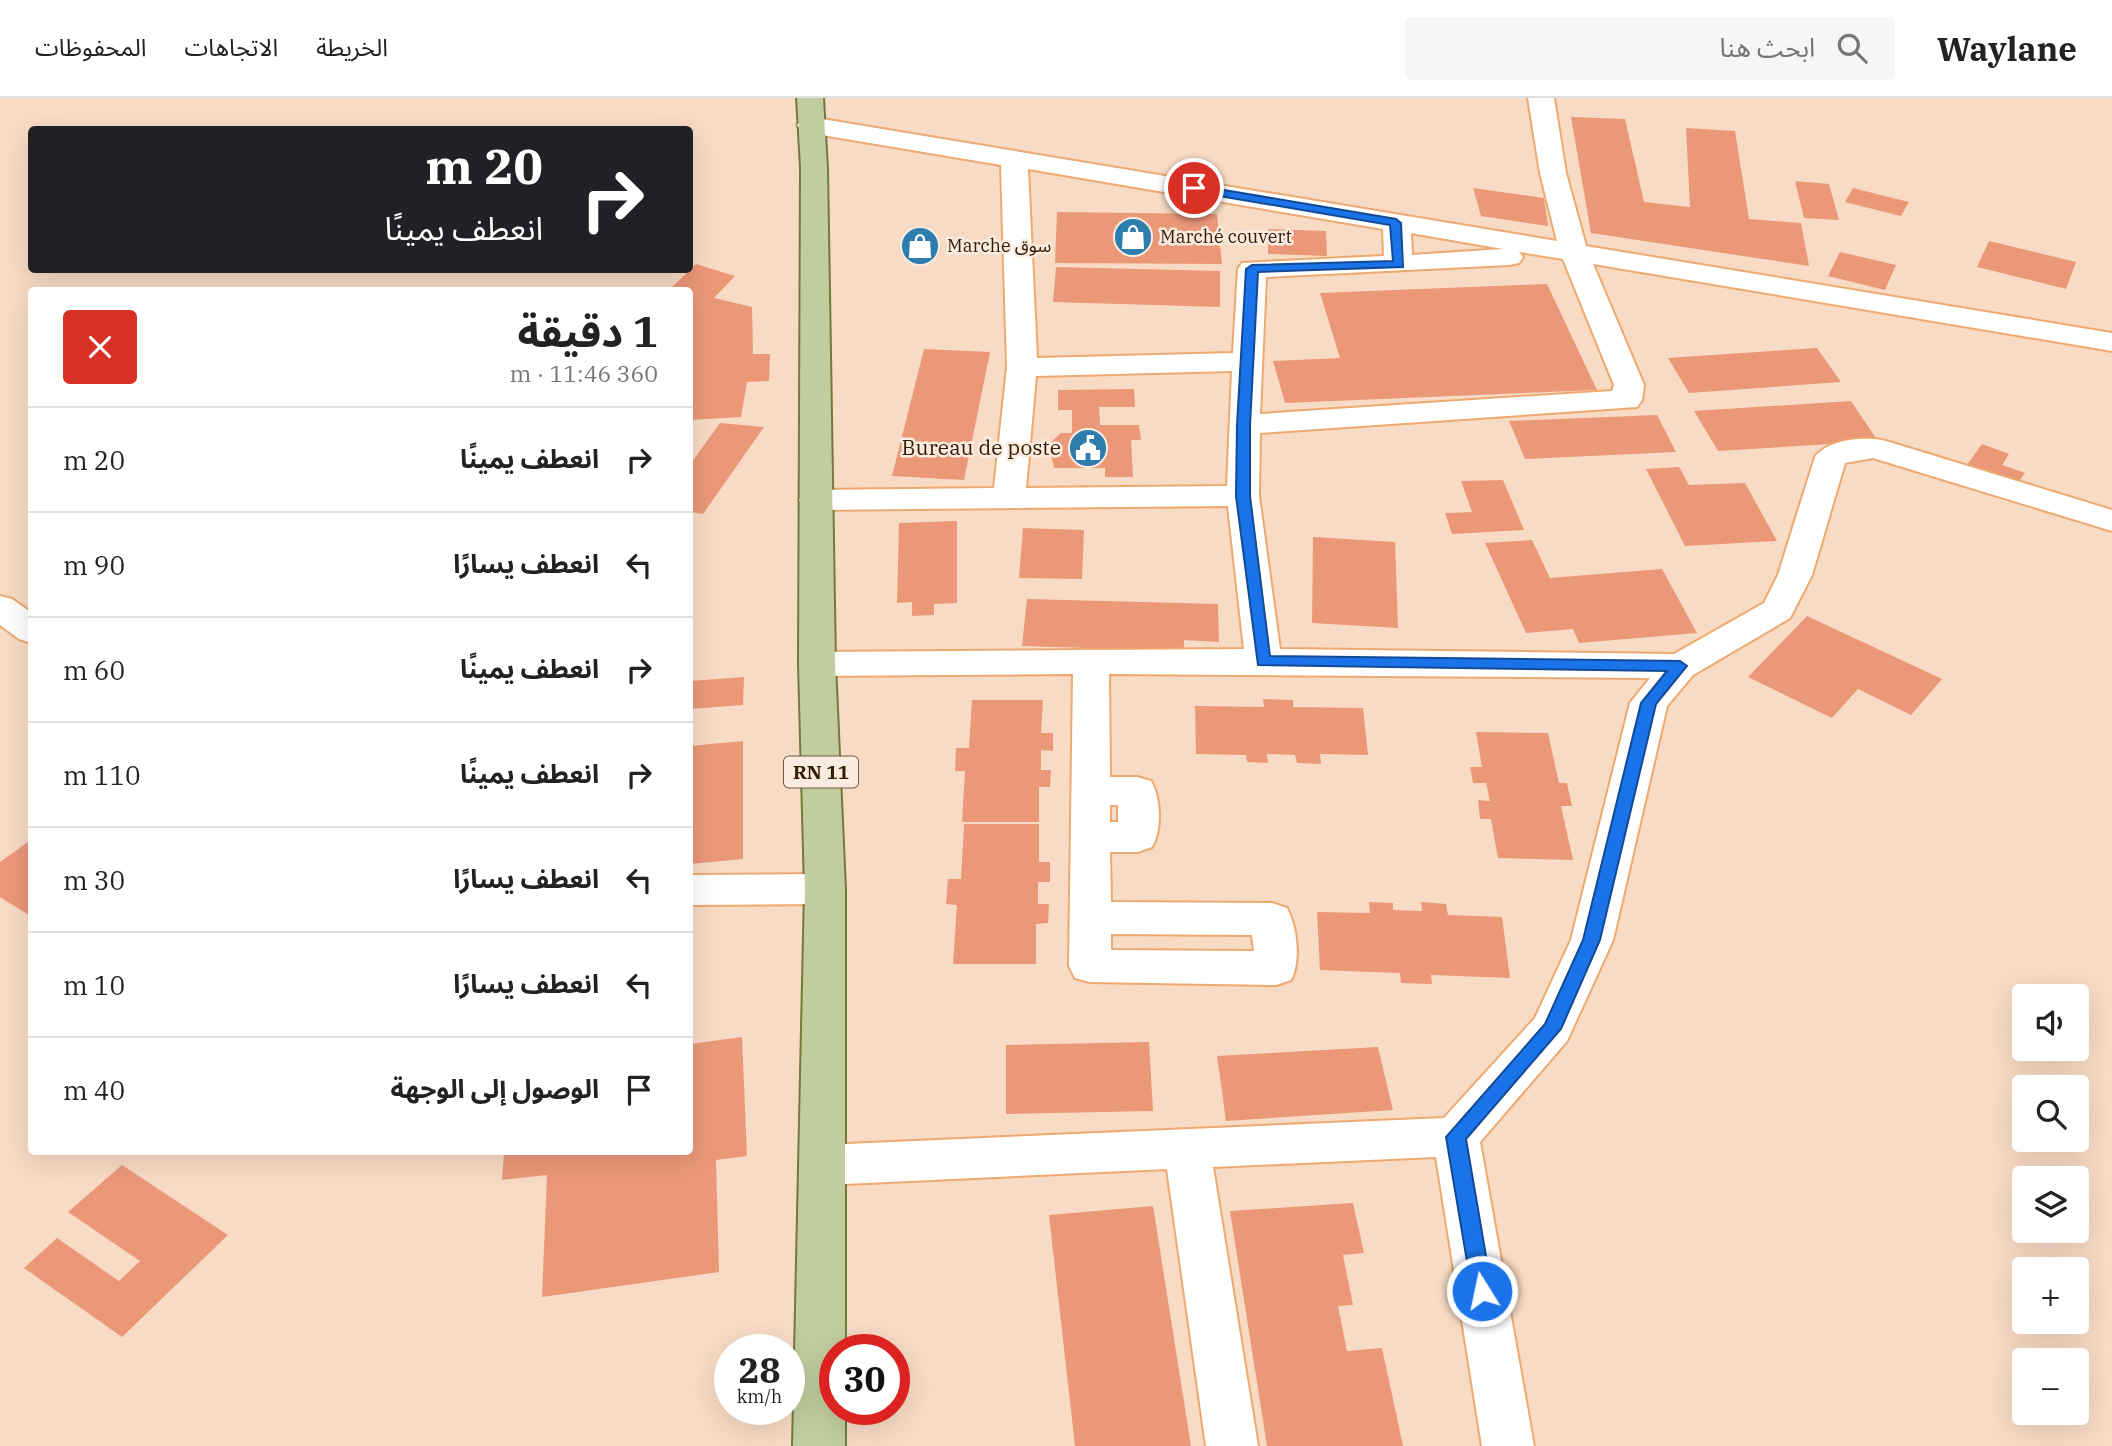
<!DOCTYPE html>
<html lang="ar">
<head>
<meta charset="utf-8">
<style>
  :root { --surface:#fff; --page:#f6f6f6; --text:#222; --muted:#767676; --line:#e0e0e0 }
  body { margin:0; font-family:"IBM Plex Serif","Noto Sans Arabic",serif; background:var(--page); color:var(--text); direction:rtl; height:100vh; display:flex; flex-direction:column; font-size:26px; white-space:nowrap }
  * { box-sizing:border-box; margin:0 }
  p { font-size:23px; color:var(--muted) }
  .icon { flex:none; width:38px; height:38px; fill:none; stroke:currentColor; stroke-width:2; stroke-linecap:round; stroke-linejoin:round }
  .map { position:relative; flex:1; overflow:hidden; direction:ltr }
  .side { position:absolute; left:28px; top:189px; width:665px; height:868px; display:flex; flex-direction:column; background:var(--surface); border-radius:7px; box-shadow:0 7px 28px #0002; direction:rtl }
  .side>* { flex:none }
  .top-card { position:absolute; left:28px; top:28px; width:665px; height:147px; border-radius:7px; box-shadow:0 7px 28px #0002; direction:rtl; background:#202124; color:#fff; overflow:hidden }
  .fabs { position:absolute; left:2012px; top:886px; display:grid; gap:14px }
  .fabs a { display:grid; place-items:center; width:77px; height:77px; border-radius:7px; background:var(--surface); box-shadow:0 7px 28px #0002; font-size:35px }
  .speed { position:absolute; left:714px; top:1236px; display:flex; gap:14px; font-size:35px; font-weight:700; text-align:center }
  .speed>* { display:grid; place-content:center; width:91px; height:91px; border-radius:50%; background:var(--surface); box-shadow:0 7px 28px #0002; line-height:1 }
  .speed small { font-size:18px; font-weight:400 }
  .speed .limit { border:10px solid #d22; background:#fff; color:#111 }
  .pin { position:absolute; display:grid; place-items:center; width:60px; height:60px; color:#fff; margin:-30px; border:4px solid #fff; border-radius:50%; box-shadow:0 2px 7px #0007 }
  .me { position:absolute; width:77px; margin:-38px; rotate:350deg; stroke-linejoin:round; filter:drop-shadow(0 0 5px #0008) }
  .turn { display:flex; align-items:center; gap:24px; height:147px; padding:0 35px; font-size:32px }
  .turn .icon { width:91px; height:91px; stroke-width:2.5 }
  .turn b { display:block; font-size:49px; line-height:60px }
  .round { display:grid; place-items:center; flex:none; width:74px; height:74px; border-radius:7px; background:var(--page) }
  .head { display:flex; align-items:center; justify-content:space-between; height:119px; padding:0 35px }
  h1 { font-size:42px; font-weight:700; line-height:52px }
  ul { padding:0; list-style:none }
  li { display:flex; align-items:center; gap:21px; height:105px; padding:0 35px; border-top:2px solid var(--line) }
  li div { flex:1 }
  li b { display:block; font-size:26px }
  li em { font-style:normal }
  header { display:flex; align-items:center; gap:42px; box-sizing:border-box; height:98px; padding:0 35px; background:var(--surface); border-bottom:2px solid var(--line) }
  header strong { font-size:33px }
  nav { display:flex; gap:38px; margin-inline-start:auto; font-size:24px }
  .search { width:490px; height:63px; background:var(--page); display:flex; align-items:center; gap:18px; box-sizing:border-box; padding:0 24px; border-radius:7px; color:var(--muted); font-size:26px }
  .map>svg:first-child { display:block }
</style>
</head>
<body>
<header>
<strong>Waylane</strong>
<div class="search"><svg class="icon" aria-label="search" viewBox="0 0 24 24"><circle cx="10" cy="10" r="6"/><path d="M15 15l6 6"/></svg>ابحث هنا</div>
<nav><a>الخريطة</a><a>الاتجاهات</a><a>المحفوظات</a></nav>
</header>
<div class="map">
<svg width="2112" height="1348" viewBox="0 0 2112 1348">
  <rect width="100%" height="100%" fill="#f8dbc5"/>
  <!-- building -->
  <path fill="#eb9879" d="M1571,19L1625,21L1644,104L1690,109L1686,30L1735,33L1749,121L1801,125L1809,168L1591,135Z
    M1795,83L1829,86L1839,122L1804,120Z
    M1473,90L1544,100L1548,128L1481,118Z
    M1853,90L1909,104L1901,118L1845,104Z
    M1057,114L1217,116L1222,166L1055,165Z
    M1268,131L1326,133L1327,158L1268,156Z
    M1989,143L2076,164L2066,191L1977,169Z
    M1840,154L1896,167L1885,192L1828,178Z
    M696,166L735,178L714,200L752,209L753,256H770L769,283L747,284L741,319L690,322V192L671,190Z
    M1056,169L1220,173V209L1053,204Z
    M1547,186L1597,292L1285,305L1273,263L1340,260L1320,195Z
    M1817,250L1841,284L1689,295L1668,260Z
    M924,251L990,254L964,382L892,378Z
    M1134,291L1135,309H1099L1100,327H1139L1141,342H1131L1133,379H1105V370H1054L1049,346L1061,335H1072V312H1058V292Z
    M1851,303L1878,343L1718,353L1694,313Z
    M1657,317L1676,354L1525,361L1509,323Z
    M720,325L764,329L703,416L690,414V360L694,361Z
    M1982,346L2009,356L2002,367L2025,375L2015,389L1964,371Z
    M1679,369L1689,387L1745,385L1777,443L1685,448L1646,371Z
    M1503,382L1524,432L1452,436L1445,415L1472,414L1461,383Z
    M957,423V505L934,506V517L912,518V504L897,505L899,425Z
    M1023,430L1084,432L1082,481L1019,480Z
    M1313,439L1395,444L1398,530L1312,525Z
    M1532,442L1550,480L1662,471L1697,535L1579,545L1573,531L1526,535L1485,445Z
    M1027,501L1218,506L1219,544L1184,542V553L1022,548Z
    M1807,518L1942,581L1911,617L1858,591L1832,620L1748,579Z
    M744,579L743,607L690,611V583Z
    M1263,601L1293,602V609L1363,610L1368,657L1320,656L1321,666L1297,665L1295,657L1267,656L1268,665L1247,664L1246,657L1196,656L1195,608L1264,609Z
    M972,602H1043L1041,635H1053V653L1041,652V672H1051L1050,689H1039V724H962L965,673H955L956,650H969Z
    M1476,634L1548,635L1559,685H1567L1572,708H1561L1573,762L1498,760L1491,721H1480L1478,702L1490,703L1486,685H1473L1470,669H1482Z
    M743,643V761L690,766V648Z
    M964,726H1039V764H1050V784H1038V806H1049L1048,825L1036,826V866H953L957,807L946,806L948,781H961Z
    M32,741V819L0,799V764Z
    M1369,804L1393,805V812L1422,813L1421,804L1446,806L1448,817L1502,819L1510,880L1431,877L1432,886L1401,885L1400,875L1320,872L1317,814L1370,815Z
    M742,939L747,1058L716,1062L719,1174L542,1199L547,1077L502,1082L504,1054H690V946Z
    M1149,944L1153,1013L1006,1016V947Z
    M1378,949L1393,1012L1226,1023L1217,958Z
    M122,1067L228,1137L122,1239L24,1170L57,1140L119,1183L140,1163L68,1114Z
    M1353,1105L1364,1155L1343,1157L1353,1207L1338,1208L1347,1253L1382,1250L1403,1348H1267L1230,1113Z
    M1153,1108L1191,1348H1075L1049,1117Z"/>
  <g fill="none" stroke-linecap="round" stroke-linejoin="round">
    <!-- street casing -->
    <g stroke="#eda96f" stroke-width="4">
      <path id="street" d="M1528,0H1554L1566,75L1586,148L2112,235V253L1593,166L1644,287L1642,302L1637,309L1260,335L1259,398L1280,551L1674,556L1764,505L1778,477L1815,359C1828,341 1866,338 1886,343L2112,412V433L1873,360L1845,365L1812,477L1790,520L1693,577L1667,608L1613,842L1567,943L1480,1044L1534,1348H1482L1436,1059L1213,1069L1258,1348H1206L1167,1071L823,1087L807,1081L800,1067L807,1053L823,1047L1444,1020L1535,920L1571,842L1630,605L1650,580L1109,576L1110,679H1137L1151,683C1161,700 1162,732 1152,749L1138,754H1110L1111,804L1272,805L1287,810C1297,829 1301,863 1291,882L1276,887L1090,884L1075,880L1069,868L1073,576L817,578L804,575L799,566L804,557L817,554L1244,551L1228,408L816,412L804,409L799,402L804,395L816,392L994,390L1007,269L1001,67L810,35L801,32L797,27L801,22L810,19L1557,143L1540,75ZM1028,71L1383,131L1384,158L1242,165L1238,171L1233,255L1037,260ZM1411,135L1503,151L1412,157ZM1519,154L1563,161L1614,287L1612,293L1260,316L1266,179L1509,167L1519,165L1523,159ZM1232,273L1227,388L1026,390L1036,278ZM1110,707H1118V724H1110ZM1111,836L1252,837L1254,853L1111,852Z
        M0,498L12,501L32,515V545L19,541L0,527Z
        M825,776L839,780L845,791L839,802L825,806L690,807V777Z"/>
    </g>
    <!-- primary casing -->
    <g stroke="#74793e" stroke-width="4">
      <path id="primary" d="M797,0H823L827,70L835,566L845,791V1251H835V1311H845V1348H793L805,791L799,566L801,70Z"/>
    </g>
    <!-- street -->
    <use href="#street" fill="#fff" fill-rule="evenodd"/>
    <!-- primary -->
    <use href="#primary" fill="#c1cd9f" fill-rule="evenodd"/>
  </g>
  <!-- route -->
  <path fill="#1a73e8" stroke="#114b97" stroke-width="2" d="M1194,87L1396,121L1401,125L1403,169L1258,174L1250,327V398L1270,558L1680,563L1687,568L1656,606L1600,842L1561,931L1466,1041L1492,1193L1489,1200L1482,1202L1475,1200L1472,1193L1446,1039L1545,926L1583,842L1641,605L1667,573L1258,567L1236,398L1237,327L1246,171L1252,167L1393,163L1390,127L1190,93L1188,90Z"/>
  <!-- icons -->
  <defs>
    <g id="shop-disc" transform="scale(2.0125)"><circle r="9.5" fill="#2e7daf" stroke="#faece0"/><path d="M-5-2.5h2.3a2.7 3.5 0 0 1 5.4 0H5L5.5 6h-11ZM-1.5-2.5h3a1.5 2.3 0 0 0-3 0Z" fill="#fff"/></g>
    <g id="civic-disc" transform="scale(2.0125)"><circle r="9.5" fill="#2e7daf" stroke="#faece0"/><path d="M-.6-6.5H3V-4.5H.6V-3L4-1V1h2V6H-6V1h2V-1L-.6-3ZM-1.2 2.5V6h2.4V2.5Z" fill="#fff"/></g>
  </defs>
  <g fill-rule="evenodd">
    <use href="#shop-disc" x="1133" y="139"/>
    <use href="#shop-disc" x="920" y="148"/>
    <use href="#civic-disc" x="1088" y="350"/>
  </g>
  <g text-anchor="middle" stroke-width="5" stroke-linejoin="round" paint-order="stroke">
    <!-- far-poi labels -->
    <g font-size="18" fill="#341b02" stroke="#faece0" text-anchor="start">
      <text x="1160" y="145">Marché couvert</text>
      <text x="947" y="154">Marche سوق</text>
    </g>
    <!-- shield labels -->
    <rect fill="#faece0" stroke="#6f5a45" stroke-width="2" x="784" y="658.5" width="74" height="31" rx="5"/>
    <g font-size="19" font-weight="bold" fill="#341b02">
      <text x="821" y="681">RN 11</text>
    </g>
    <!-- poi labels -->
    <g font-size="21" fill="#341b02" stroke="#faece0" text-anchor="end">
      <text x="1061" y="357">Bureau de poste</text>
    </g>
  </g>
</svg>
<div class="fabs">
<a><svg class="icon" aria-label="sound" viewBox="0 0 24 24"><path d="M4 9h4l5-4v14l-5-4H4zM17 9q2 3 0 6"/></svg></a>
<a><svg class="icon" aria-label="search" viewBox="0 0 24 24"><circle cx="10" cy="10" r="6"/><path d="M15 15l6 6"/></svg></a>
<a><svg class="icon" aria-label="layers" viewBox="0 0 24 24"><path d="M12 4l9 5-9 5-9-5zM3 14l9 5 9-5"/></svg></a>
<a>+</a>
<a>−</a>
</div>
<div class="speed"><div>28<small>km/h</small></div><div class="limit">30</div></div>
<div class="pin" style="left:1194px;top:90px;background:#d93025"><svg class="icon" aria-label="arrive" viewBox="0 0 24 24"><path d="M6 21V4h12l-3 4 3 4H6"/></svg></div>
<svg class="me" style="left:1482px;top:1193px" viewBox="-20 -20 40 40"><circle r="17" fill="#1a73e8" stroke="#fff" stroke-width="3"/><path d="M0-11L8 9 0 5-8 9z" fill="#fff"/></svg>
<div class="top-card">
<div class="turn"><svg class="icon" aria-label="right" viewBox="0 0 24 24"><path d="M7 20v-9h11M14 6l5 5-5 5"/></svg><div><b>20 m</b>انعطف يمينًا</div></div>
</div>
<section class="side">
<div class="head"><div><h1>1 دقيقة</h1><p>360 m · 11:46</p></div><a class="round" style="background:#d93025;color:#fff"><svg class="icon" aria-label="close" viewBox="0 0 24 24"><path d="M6 6l12 12M18 6L6 18"/></svg></a></div>
<ul>
<li><svg class="icon" aria-label="right" viewBox="0 0 24 24"><path d="M7 20v-9h11M14 6l5 5-5 5"/></svg><div><b>انعطف يمينًا</b></div><em>20 m</em></li>
<li><svg class="icon" aria-label="left" viewBox="0 0 24 24"><path d="M17 20v-9H6M10 6l-5 5 5 5"/></svg><div><b>انعطف يسارًا</b></div><em>90 m</em></li>
<li><svg class="icon" aria-label="right" viewBox="0 0 24 24"><path d="M7 20v-9h11M14 6l5 5-5 5"/></svg><div><b>انعطف يمينًا</b></div><em>60 m</em></li>
<li><svg class="icon" aria-label="right" viewBox="0 0 24 24"><path d="M7 20v-9h11M14 6l5 5-5 5"/></svg><div><b>انعطف يمينًا</b></div><em>110 m</em></li>
<li><svg class="icon" aria-label="left" viewBox="0 0 24 24"><path d="M17 20v-9H6M10 6l-5 5 5 5"/></svg><div><b>انعطف يسارًا</b></div><em>30 m</em></li>
<li><svg class="icon" aria-label="left" viewBox="0 0 24 24"><path d="M17 20v-9H6M10 6l-5 5 5 5"/></svg><div><b>انعطف يسارًا</b></div><em>10 m</em></li>
<li><svg class="icon" aria-label="arrive" viewBox="0 0 24 24"><path d="M6 21V4h12l-3 4 3 4H6"/></svg><div><b>الوصول إلى الوجهة</b></div><em>40 m</em></li>
</ul>
</section>
</div>
</body>
</html>
